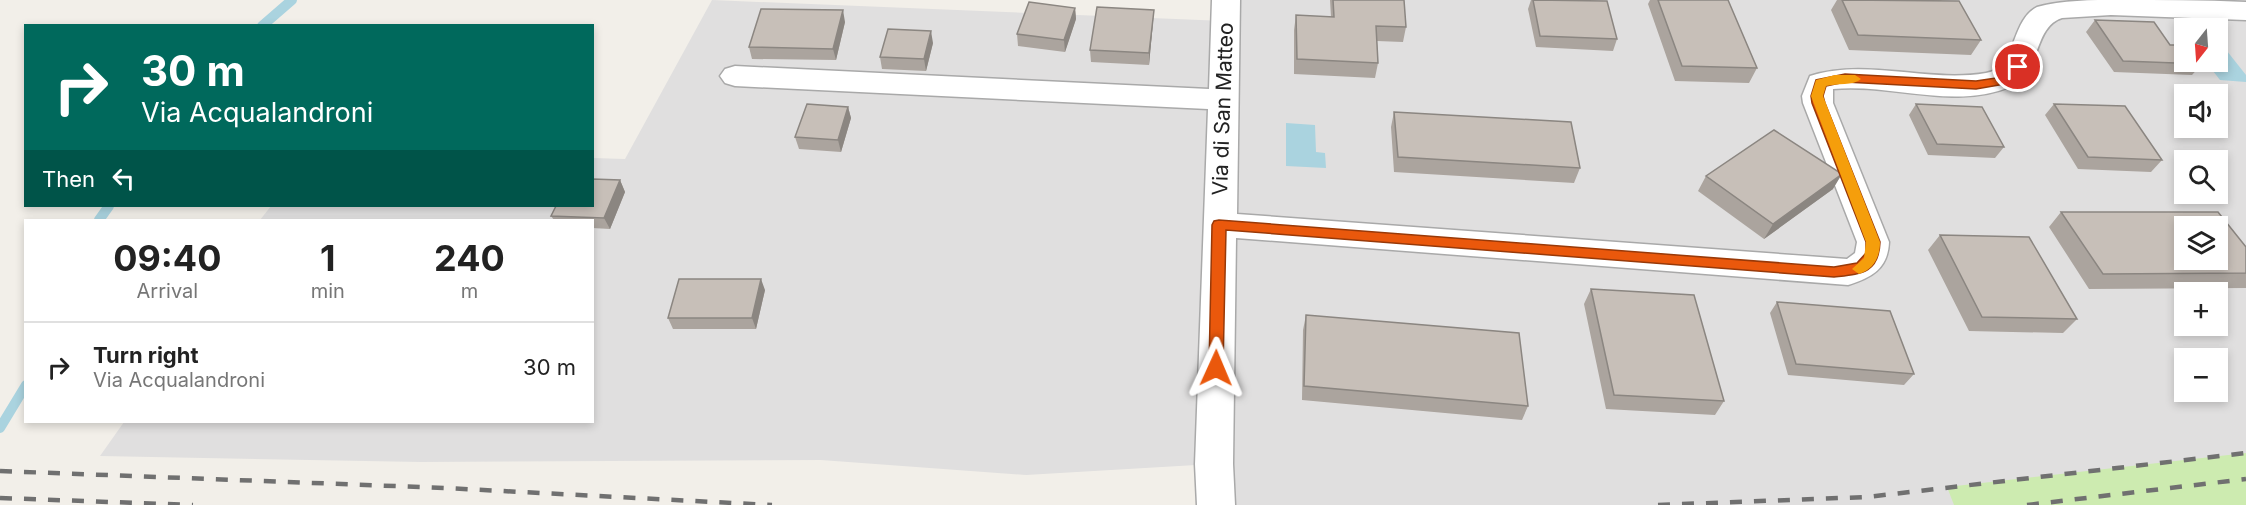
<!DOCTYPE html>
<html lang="en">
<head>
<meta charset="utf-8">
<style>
  :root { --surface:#fff; --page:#f2f2f2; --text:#222; --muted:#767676; --line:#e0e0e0 }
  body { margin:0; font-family:Inter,sans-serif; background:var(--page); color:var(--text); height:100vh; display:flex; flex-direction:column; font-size:22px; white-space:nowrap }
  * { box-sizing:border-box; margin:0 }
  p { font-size:20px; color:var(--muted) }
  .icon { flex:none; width:33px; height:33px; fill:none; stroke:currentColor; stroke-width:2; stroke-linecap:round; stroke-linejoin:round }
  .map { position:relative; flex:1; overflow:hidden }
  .drawer { position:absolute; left:24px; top:219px; width:570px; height:204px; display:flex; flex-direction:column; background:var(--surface); border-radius:0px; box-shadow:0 3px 9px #0003 }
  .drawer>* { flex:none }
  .banner { position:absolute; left:24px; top:24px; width:570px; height:183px; border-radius:0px; box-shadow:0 3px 9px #0003; background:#00695c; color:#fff; overflow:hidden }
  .needle { width:39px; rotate:197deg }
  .tools { position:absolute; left:2174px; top:18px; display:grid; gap:12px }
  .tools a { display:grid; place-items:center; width:54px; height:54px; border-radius:0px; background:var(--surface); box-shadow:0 3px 9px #0003; font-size:30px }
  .pin { position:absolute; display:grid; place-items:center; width:51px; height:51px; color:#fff; margin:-26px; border:3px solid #fff; border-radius:50%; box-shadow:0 2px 6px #0007 }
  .me { position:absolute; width:66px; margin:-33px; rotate:1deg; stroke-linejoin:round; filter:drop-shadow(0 0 4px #0008) }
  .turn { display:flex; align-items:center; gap:21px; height:126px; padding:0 18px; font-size:27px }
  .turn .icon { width:78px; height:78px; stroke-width:2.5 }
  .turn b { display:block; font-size:42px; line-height:51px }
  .then { display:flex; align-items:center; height:57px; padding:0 18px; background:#0003; gap:12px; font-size:22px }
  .eta { display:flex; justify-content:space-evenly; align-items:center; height:102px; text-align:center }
  .eta b { font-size:36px; font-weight:700; line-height:42px }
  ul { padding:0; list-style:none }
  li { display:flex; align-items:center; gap:18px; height:90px; padding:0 18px; border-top:2px solid var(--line) }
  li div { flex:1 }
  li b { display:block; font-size:22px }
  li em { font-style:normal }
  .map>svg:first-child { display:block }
</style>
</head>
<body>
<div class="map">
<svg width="2246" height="505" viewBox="0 0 2246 505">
  <rect width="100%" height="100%" fill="#f2efe9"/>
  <!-- residential -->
  <path fill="#e0dfdf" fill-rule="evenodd" d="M712,0L1225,21L1226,0H2246V505H1216L1213,464L1026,475L821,460L421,462L100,456L124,422H592V220H260L271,206H592L593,158L625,159ZM2184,28H2217V62H2184ZM2184,94H2217V128H2184ZM2184,160H2217V194H2184ZM2184,226H2217V260H2184ZM2184,292H2217V326H2184ZM2184,358H2217V392H2184Z"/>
  <!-- grass -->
  <path fill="#cdebb0" d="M2246,453V505H1954L1947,487Z"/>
  <!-- water -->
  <path fill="#aad3df" d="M2217,45L2223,46L2246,75V82L2220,80L2206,62H2217Z
    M1286,123L1315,125L1316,152L1325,153L1326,168L1286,166Z"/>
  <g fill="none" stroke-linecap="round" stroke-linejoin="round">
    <!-- stream -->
    <path stroke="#aad3df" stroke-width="10" d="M262,26L292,0
      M99,220L109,206
      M0,428L26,385"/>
    <!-- minor casing -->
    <g stroke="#a9a9a9" stroke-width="3">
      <path id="minor" d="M1212,0H1240L1237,214L1847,259L1855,253L1857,242L1803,103L1802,96L1810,76C1867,58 1928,83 1986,73C2017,68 2010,21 2037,7C2061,0 2093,0 2118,0C2161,0 2203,0 2246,2V20L2111,15L2062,18C2033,27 2041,73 2012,86C1956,111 1891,83 1833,89V103L1889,242C1888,269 1871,278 1848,285L1236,238L1233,464L1235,505H1197L1195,464L1208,109L735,86L725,83L720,76L725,69L735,66L1209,89Z"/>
    </g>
    <!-- minor -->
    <use href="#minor" fill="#fff" fill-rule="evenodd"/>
    <!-- rail -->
    <path stroke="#707070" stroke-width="4.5" stroke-dasharray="12 12" stroke-linecap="butt" d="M0,471L445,488L772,505
      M0,498L193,505
      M1658,505L1867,497L2246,453
      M2027,505L2246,479"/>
  </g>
  <!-- wall -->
  <path fill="#aba49e" d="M1330,0H1404L1406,27L1403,42L1377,41L1378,63L1375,78L1294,74V30L1296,15L1331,17Z
    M1531,0H1588L1617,39L1613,51L1536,47L1528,9Z
    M1650,0H1728L1757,68L1749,83L1675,81L1648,4Z
    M1837,0H1941L1981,40L1971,55L1849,50L1831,10Z
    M1075,8L1076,19L1065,52L1018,46L1017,34Z
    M2095,20L2170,45L2202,64L2192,75L2114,72L2086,32Z
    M845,22L836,60L752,59L749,47Z
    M1153,22L1149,65L1091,62L1090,50Z
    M933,43L926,71L882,69L880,57Z
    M1916,104L2004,147L1995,158L1928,155L1909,115Z
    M2054,104L2162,160L2151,172L2078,169L2045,115Z
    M848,107L851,118L841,152L799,149L795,137Z
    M1394,112L1580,168L1574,183L1394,172L1391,127Z
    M1706,176L1833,189L1764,239L1698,191Z
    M620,180L625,192L610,229L592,228V220H554L551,216Z
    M2061,212L2246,247V288L2089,289L2049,227Z
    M1940,235L2077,319L2063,333L1969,331L1928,250Z
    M1591,289L1724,401L1715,415L1606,409L1584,304Z
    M765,290L756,329H673L668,318Z
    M1777,302L1914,374L1904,385L1788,375L1770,313Z
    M1306,315L1528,406L1522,420L1302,400L1303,330Z"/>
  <!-- shaded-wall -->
  <path fill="#8b8681" d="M1075,8L1076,19L1065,52L1064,40Z
    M843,10L845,22L836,60L833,49Z
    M1154,10L1153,22L1149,65V53Z
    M931,31L933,43L926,71L924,59Z
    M848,107L851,118L841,152L838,140Z
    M1842,174L1833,189L1764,239L1773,224Z
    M620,180L625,192L610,229L604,218Z
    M761,279L765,290L756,329L752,318Z"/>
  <!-- building -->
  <path fill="#c7bfb8" stroke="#8b8681" stroke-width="1.5" fill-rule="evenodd" d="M1333,0H1404L1406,27L1376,26L1378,63L1297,59L1296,15L1334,17Z
    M1533,0L1607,1L1617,39L1540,36Z
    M1658,0H1728L1757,68L1682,66Z
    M1842,0L1959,1L1981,40L1858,35Z
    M1029,2L1075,8L1064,40L1017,34Z
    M1097,7L1154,10L1149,53L1090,50Z
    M761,9L843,10L833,49L749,47Z
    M2095,20L2154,22L2170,45H2184V62H2201L2202,64L2123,61Z
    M888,29L931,31L924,59L880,57Z
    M807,104L848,107L838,140L795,137Z
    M1916,104L1982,107L2004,147L1937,144Z
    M2054,104L2125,106L2162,160L2088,157Z
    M1394,112L1571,122L1580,168L1398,157Z
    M1774,130L1842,174L1773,224L1706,176Z
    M592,179L620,180L604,218L551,216L556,206H592Z
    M2061,212H2218L2246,247V273L2103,274ZM2184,226H2217V260H2184Z
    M1940,235L2029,237L2077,319L1982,317Z
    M679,279H761L752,318H668Z
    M1591,289L1694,295L1724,401L1614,395Z
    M1777,302L1890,311L1914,374L1796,364Z
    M1306,315L1519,333L1528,406L1304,386Z"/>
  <!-- route -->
  <path fill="#ea580c" stroke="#983908" stroke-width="1.5" d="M2018,63L2024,67L2012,80L1999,85L1976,89L1845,82L1826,86L1823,96L1825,103L1880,242C1879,274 1860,274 1834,277L1226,230L1223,368L1221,372H1211L1209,368L1212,225L1214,221L1219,220L1834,267L1857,263L1866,253V242L1812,103L1811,96L1816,80L1845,74L1976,81L1996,78Z"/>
  <!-- slow -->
  <path fill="#f59e0b" d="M1835,75H1855L1861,79C1853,86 1837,83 1826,86L1823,96L1880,242C1880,257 1874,269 1859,274L1852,269L1864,258L1866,242L1811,96L1816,80Z"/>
  <g text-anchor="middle" stroke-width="5" stroke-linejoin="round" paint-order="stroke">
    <!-- street labels -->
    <g font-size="21" fill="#222" stroke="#fff">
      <text transform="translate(1223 109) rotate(-88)" y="7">Via di San Matteo</text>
    </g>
  </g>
</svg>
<div class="tools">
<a><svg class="needle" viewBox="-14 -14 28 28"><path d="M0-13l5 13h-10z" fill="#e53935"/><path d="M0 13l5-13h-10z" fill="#767676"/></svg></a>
<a><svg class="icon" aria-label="sound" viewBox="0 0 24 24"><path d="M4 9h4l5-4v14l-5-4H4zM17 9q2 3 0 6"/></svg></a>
<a><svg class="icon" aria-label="search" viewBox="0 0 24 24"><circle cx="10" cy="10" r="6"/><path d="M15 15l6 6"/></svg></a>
<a><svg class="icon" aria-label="layers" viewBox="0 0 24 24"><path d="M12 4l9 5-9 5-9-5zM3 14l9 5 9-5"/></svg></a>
<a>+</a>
<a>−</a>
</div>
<div class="pin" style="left:2018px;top:67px;background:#d93025"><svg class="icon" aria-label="arrive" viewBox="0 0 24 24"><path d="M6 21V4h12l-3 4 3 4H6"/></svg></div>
<svg class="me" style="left:1216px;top:368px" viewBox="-20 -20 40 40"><path d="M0-17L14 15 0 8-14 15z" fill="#ea580c" stroke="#fff" stroke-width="4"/></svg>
<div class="banner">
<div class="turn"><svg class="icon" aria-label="right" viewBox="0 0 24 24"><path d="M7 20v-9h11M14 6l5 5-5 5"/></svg><div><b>30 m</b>Via Acqualandroni</div></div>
<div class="then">Then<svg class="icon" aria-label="left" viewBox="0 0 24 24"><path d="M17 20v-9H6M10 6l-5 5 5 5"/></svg></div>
</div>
<section class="drawer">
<div class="eta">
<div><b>09:40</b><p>Arrival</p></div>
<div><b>1</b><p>min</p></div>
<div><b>240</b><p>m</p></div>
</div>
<ul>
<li><svg class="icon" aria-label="right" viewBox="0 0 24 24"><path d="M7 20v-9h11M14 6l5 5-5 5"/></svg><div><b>Turn right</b><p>Via Acqualandroni</p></div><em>30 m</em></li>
</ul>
</section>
</div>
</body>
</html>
